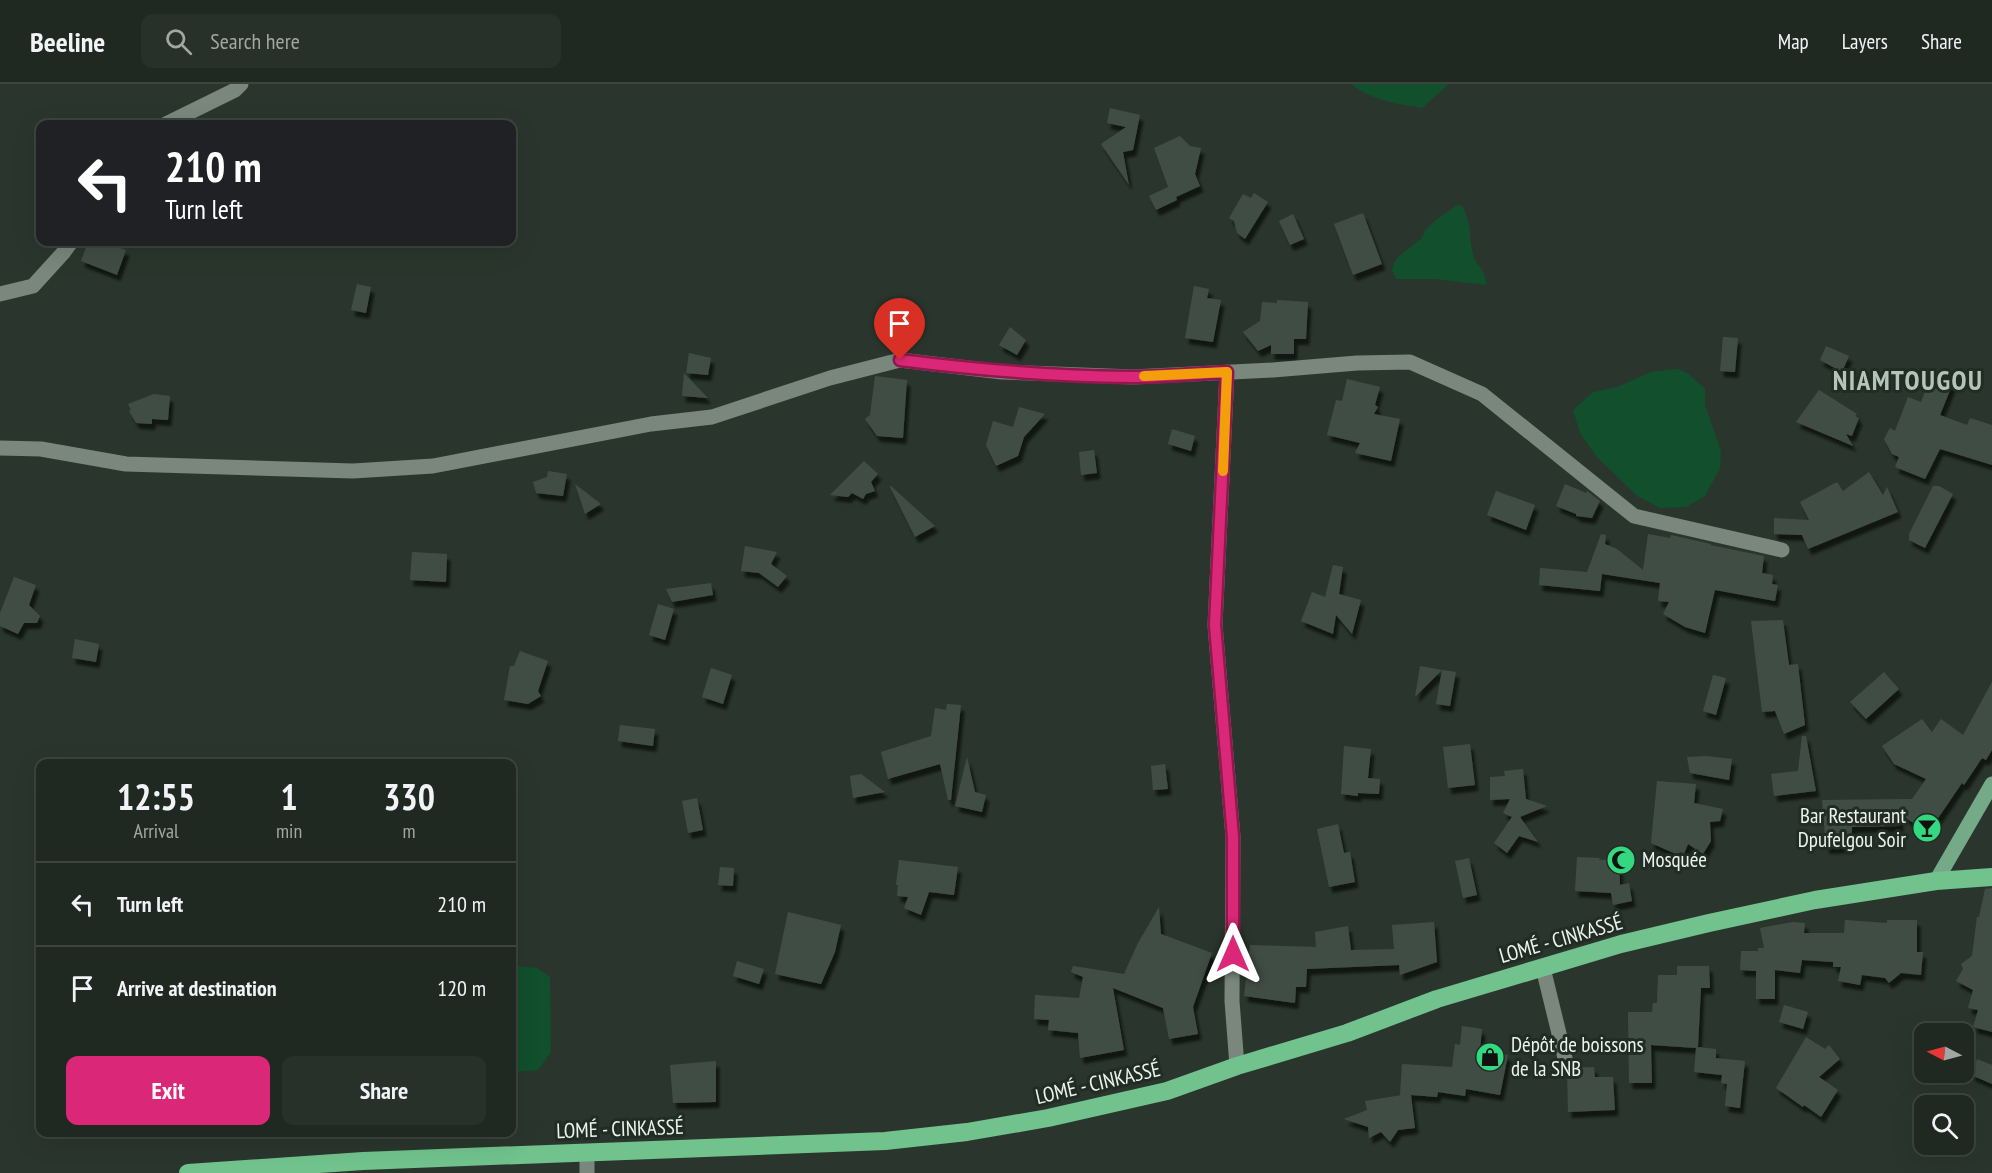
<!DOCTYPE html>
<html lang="en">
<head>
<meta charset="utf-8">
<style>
  :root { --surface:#202822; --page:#28302a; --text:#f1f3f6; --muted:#a2a6a5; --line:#3d4440; --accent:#db2777 }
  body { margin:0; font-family:"PT Sans Narrow",sans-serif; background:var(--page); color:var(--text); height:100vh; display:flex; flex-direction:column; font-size:22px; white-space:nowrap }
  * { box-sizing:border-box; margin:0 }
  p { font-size:20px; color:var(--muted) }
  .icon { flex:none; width:33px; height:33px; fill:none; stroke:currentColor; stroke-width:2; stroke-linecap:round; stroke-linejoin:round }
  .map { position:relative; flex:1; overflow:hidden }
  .details { position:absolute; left:36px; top:675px; width:480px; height:378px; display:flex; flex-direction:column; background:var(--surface); border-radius:12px; box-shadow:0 6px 24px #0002,0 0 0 2px var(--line) }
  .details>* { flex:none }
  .guide { position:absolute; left:36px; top:36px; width:480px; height:126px; border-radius:12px; box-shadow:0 6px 24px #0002,0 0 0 2px var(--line); background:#202124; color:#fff; overflow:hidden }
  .needle { width:39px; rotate:276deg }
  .controls { position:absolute; left:1914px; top:939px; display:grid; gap:12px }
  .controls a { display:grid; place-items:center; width:60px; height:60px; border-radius:12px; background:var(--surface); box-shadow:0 6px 24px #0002,0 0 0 2px var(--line); font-size:30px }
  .pin { position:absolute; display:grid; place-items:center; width:51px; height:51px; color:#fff; margin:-62px -26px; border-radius:50% 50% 50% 0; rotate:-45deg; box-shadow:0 0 6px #0007 }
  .pin .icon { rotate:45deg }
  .me { position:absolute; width:66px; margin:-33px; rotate:0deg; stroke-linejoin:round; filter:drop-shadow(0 0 4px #0008) }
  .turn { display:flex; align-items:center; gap:21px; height:126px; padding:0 30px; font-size:27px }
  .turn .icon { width:78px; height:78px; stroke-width:2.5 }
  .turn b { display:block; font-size:42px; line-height:51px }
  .eta { display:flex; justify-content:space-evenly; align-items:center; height:102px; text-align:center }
  .eta b { font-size:36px; font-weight:700; line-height:42px }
  .button { display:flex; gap:12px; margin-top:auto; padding:12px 30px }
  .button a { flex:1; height:69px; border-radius:12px; background:var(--accent); color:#fff; font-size:24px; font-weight:700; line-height:69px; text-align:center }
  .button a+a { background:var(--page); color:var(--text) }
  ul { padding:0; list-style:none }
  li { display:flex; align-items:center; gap:18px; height:84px; padding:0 30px; border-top:2px solid var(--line) }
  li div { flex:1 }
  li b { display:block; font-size:22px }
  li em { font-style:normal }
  header { display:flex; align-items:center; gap:36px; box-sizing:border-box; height:84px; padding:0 30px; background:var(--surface); border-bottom:2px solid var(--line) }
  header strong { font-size:28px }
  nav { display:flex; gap:33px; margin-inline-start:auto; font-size:21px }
  .search { width:420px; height:54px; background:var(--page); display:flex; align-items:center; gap:15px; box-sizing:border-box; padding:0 21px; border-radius:12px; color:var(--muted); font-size:22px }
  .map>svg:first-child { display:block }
</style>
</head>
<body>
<header>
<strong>Beeline</strong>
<div class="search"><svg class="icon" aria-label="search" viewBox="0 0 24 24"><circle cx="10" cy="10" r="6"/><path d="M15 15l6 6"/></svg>Search here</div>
<nav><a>Map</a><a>Layers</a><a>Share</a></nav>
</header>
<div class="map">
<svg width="1992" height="1089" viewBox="0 0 1992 1089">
  <defs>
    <filter id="shadow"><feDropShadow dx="3.5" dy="6" stdDeviation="1.5" flood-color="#0009"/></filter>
  </defs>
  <rect width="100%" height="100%" fill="#2a362d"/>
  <!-- green -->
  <path fill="#114f2d" d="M1351,0H1449L1422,24C1398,20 1370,16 1351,0Z
    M1457,121L1462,122C1473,143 1468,151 1473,170C1477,184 1486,185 1486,201L1436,195H1396L1392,186L1394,179L1398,173L1422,154L1425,146L1436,136Z
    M1676,285C1691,288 1693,296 1705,304V321L1721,367L1720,384L1705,412L1686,423L1660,424L1637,412L1596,372L1580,349L1573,326L1593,308L1617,303L1651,288Z
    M517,882L537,884L550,893L551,968L538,986L513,988H512V883Z"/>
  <!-- building -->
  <path fill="#414e44" filter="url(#shadow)" d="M1110,24L1140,31L1133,66L1123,68L1129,101L1101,60L1126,43L1107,39Z
    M1180,52L1190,62L1201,64L1195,90L1200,102L1176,113L1177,116L1156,126L1149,112L1168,103L1154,64Z
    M1254,109L1268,118L1245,155L1237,149L1234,137L1229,134L1243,110L1251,114Z
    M1363,129L1382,180L1353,191L1334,140Z
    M1293,130L1304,155L1290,161L1279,137Z
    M88,158H102L126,166L117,191L81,177Z
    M357,200L371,203L366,229L351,226Z
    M1194,202L1209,205L1207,214L1221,216L1213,258L1185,254Z
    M1277,216L1308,218L1306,255H1294V270H1271V261L1258,267L1243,248L1260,237L1262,218L1277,219Z
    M1010,243L1026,256L1017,271L999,261Z
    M1723,253L1738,254L1735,288L1720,287Z
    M1826,262L1849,272L1842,288L1820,276Z
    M689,269L711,274L708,291L686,289Z
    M684,289L708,314L682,312Z
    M1932,290L1953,299L1940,331L1967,341L1970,334L1992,341V381L1940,365L1925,395L1895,383L1899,373L1892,370L1884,355L1890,344L1895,347L1908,313L1921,318Z
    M875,292L907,296L903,354L877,352L865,335L870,331Z
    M1347,295L1380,303L1375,321L1378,323L1374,330L1400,335L1391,377L1355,369L1360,359L1327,351L1336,316L1342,317Z
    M1819,306L1857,330L1855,332L1859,334L1852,352L1846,350L1853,362L1796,338Z
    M154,310L170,312L168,336L152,335V340L136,339L129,327L131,326L128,320Z
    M1019,323L1045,330L1024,353L1018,372L996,382L986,361L993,337L1013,343Z
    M1172,345L1195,352L1191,367L1168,360Z
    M1094,366L1097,389L1081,391L1079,368Z
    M864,377L878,390L871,398L875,407L866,410L863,415L852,409L848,413L830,411Z
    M548,387L567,390L563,412L536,409L533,398L547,393Z
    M1869,388L1883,411L1887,403L1898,428L1808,465L1802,451L1774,450V434L1809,436L1800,418L1837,398L1843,407Z
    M575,400L601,420L585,430Z
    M1565,400L1586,409L1587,407L1600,417L1592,434L1576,432V430L1556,422Z
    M891,402L935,442L915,453L890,403Z
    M1933,402H1939L1953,410L1925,464L1909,456V450Z
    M1496,407L1535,421L1526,446L1487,431Z
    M1601,450L1606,451L1605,460L1617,465L1643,486L1648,450L1670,454L1671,451L1711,460L1710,461L1764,472L1762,489L1773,491L1772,500L1778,501L1775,517L1715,506L1705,549L1685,543L1663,530L1669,518L1658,517L1660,499L1602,490L1600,507L1539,501L1540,484L1587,488Z
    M745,462L777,468L771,480L787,492L778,503L759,489L741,487Z
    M412,468L447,470L446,498L410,496Z
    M1333,481L1343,483L1339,510L1361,516L1352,550L1336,531L1333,550L1301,537L1312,508L1325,513Z
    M14,493L36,501L29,521L40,532L37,539H24L18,550L0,542V529Z
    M711,499L713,511L672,518L666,505Z
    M658,520L674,525L665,556L649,551Z
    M1783,536L1789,581L1798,580L1805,641L1784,650L1775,627L1762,628L1751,537Z
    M75,555L99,560L96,578L72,574Z
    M520,567L548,577L538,607L541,612L528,620L504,616L510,582H514Z
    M1420,582L1442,586L1415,613Z
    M711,584L732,591L723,620L702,613Z
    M1442,586L1456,588L1450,622L1436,620Z
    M1884,588L1899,605L1866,635L1850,618Z
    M1713,591L1726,594L1716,631L1703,627Z
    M1992,598V666L1986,676L1982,674L1964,701L1962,699L1928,749L1900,730V742L1852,743L1851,763L1826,764L1822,716L1912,715L1926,695L1894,680L1882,662L1922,635L1932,648L1941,635L1963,651Z
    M947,620L961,621L951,716H948L940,680L888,695L881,668L931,652L935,624L946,626Z
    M620,641L655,645L653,662L618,657Z
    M1802,652H1806L1816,707L1774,712L1771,690L1798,687Z
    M1470,660L1475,701L1448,704L1443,663Z
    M1344,662L1371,665L1368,694L1380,695L1379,710L1358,709V712L1341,710Z
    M1707,672L1732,675L1729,696L1690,689L1687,673Z
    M967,673L975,708L986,711L982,728L955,722Z
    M1165,680L1168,705L1153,706L1151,682Z
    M1523,685L1526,715L1547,722L1520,733L1538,758L1519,752L1507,769L1494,759L1512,733L1503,729L1510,715L1490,716V693L1505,692L1504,687Z
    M861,690L885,708L853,714L850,692Z
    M1657,697L1696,700L1694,719L1723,725L1720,737L1710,738L1711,757L1703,770L1688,760L1684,770L1680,768L1678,771L1651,759Z
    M697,714L703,746L688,749L682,717Z
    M1338,740L1344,769L1350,768L1355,798L1329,803L1317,745Z
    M1577,773L1600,774L1599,776L1619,775L1620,801L1629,799L1632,817L1613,821L1611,809L1575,807Z
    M1469,774L1477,811L1463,814L1455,777Z
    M899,776L958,783L954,811L929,808L921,831L904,824L908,813L897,812L898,801H896Z
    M720,783L734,784L733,802L718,801Z
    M1992,804V948L1973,943L1978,926L1968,924L1973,906L1956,897L1963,885L1961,880L1972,872L1977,833H1979L1985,805Z
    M1159,823L1161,850L1212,869L1193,923L1198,950L1169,955L1163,924L1113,904L1124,966L1080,974L1078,949L1048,946L1049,936L1034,935L1035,911L1079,914L1083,893L1071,888L1073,882L1124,890L1138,859Z
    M788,828L841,841L835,868L821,900L775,890Z
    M1845,836L1887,839V836H1917V868H1923L1921,891L1901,889L1889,899L1885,894L1862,891L1860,901L1838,897L1841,883H1833V878L1802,876L1800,889L1775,886V915H1756V887L1740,886L1741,867H1758V864H1764L1760,844L1793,838L1805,839L1804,849H1844Z
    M1434,838L1437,878L1400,891L1399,881L1307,885L1306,903H1296L1295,919L1244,912L1250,861L1316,863L1315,848L1348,842L1351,866L1394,865L1392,841Z
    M737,877L764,885L759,900L733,892Z
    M1677,882H1709L1710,904H1701L1698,963L1716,965V974L1745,977L1740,1024L1725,1022L1727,1000L1721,999L1722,991L1694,988L1696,964L1651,961L1652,999H1629L1628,928H1652L1653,919H1657L1658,891H1677Z
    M1784,921L1808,928L1803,945L1779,938Z
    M1462,942L1482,945L1480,966L1508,971L1500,1011L1466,1005L1465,1012L1438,1008L1437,1013L1411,1011L1415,1044L1398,1046L1390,1058L1381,1048L1369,1054L1368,1043L1344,1035L1367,1026L1365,1017L1402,1011H1400L1402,980L1452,983L1455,960L1460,961Z
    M1806,953L1825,965L1829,961L1840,975L1819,993L1838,1006L1821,1033L1804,1021L1803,1023L1776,1004Z
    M1977,975L1992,981V1000L1971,991Z
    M716,977V1018L673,1019L670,981Z
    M1594,983L1595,993H1613L1615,1026L1568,1028L1567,984Z"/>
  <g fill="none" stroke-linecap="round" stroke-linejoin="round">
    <!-- minor -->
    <path stroke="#79877d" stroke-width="15" d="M166,40L235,6L241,0
      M0,210L33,202L63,169L71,158
      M1227,288L1215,541L1233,753L1232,917L1237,982
      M0,364L41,365L126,380L353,387L433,382L651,340L712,333L830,294L900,276L1002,288L1133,293L1273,286L1357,279L1410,278L1482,310L1634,432L1782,466
      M1543,884L1565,974
      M587,1069V1089"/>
    <!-- major -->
    <path stroke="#74aa87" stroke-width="15" d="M1936,797L1992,700"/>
    <!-- highway -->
    <path stroke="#71c28d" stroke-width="18" d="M188,1089L363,1077L885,1057L967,1048L1048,1034L1167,1007L1237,982L1347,949L1437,915L1621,860L1709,839L1815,816L1936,797L1992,793"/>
  </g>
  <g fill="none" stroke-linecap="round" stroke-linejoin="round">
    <!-- route casing -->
    <g stroke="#8e194d" stroke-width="15">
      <path id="route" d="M900,276C977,286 1053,292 1130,293C1162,293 1195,290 1227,288L1215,541L1233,753V870"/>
    </g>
    <!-- route -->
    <use href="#route" stroke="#db2777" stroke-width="10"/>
    <!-- slow -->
    <path stroke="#f59e0b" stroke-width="10" d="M1144,292L1227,288L1223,387"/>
  </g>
  <!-- icons -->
  <defs>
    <g id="bar-disc" transform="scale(1.5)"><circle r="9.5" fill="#34d881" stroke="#202c24"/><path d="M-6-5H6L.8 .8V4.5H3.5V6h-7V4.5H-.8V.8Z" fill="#111"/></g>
    <g id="mosque-disc" transform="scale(1.5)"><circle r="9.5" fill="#34d881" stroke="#202c24"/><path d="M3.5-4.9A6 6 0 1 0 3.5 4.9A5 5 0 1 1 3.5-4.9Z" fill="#111"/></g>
    <g id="shop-disc" transform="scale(1.5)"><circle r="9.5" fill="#34d881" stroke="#202c24"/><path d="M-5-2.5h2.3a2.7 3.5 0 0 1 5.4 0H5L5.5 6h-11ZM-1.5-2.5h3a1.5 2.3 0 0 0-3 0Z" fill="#111"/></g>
  </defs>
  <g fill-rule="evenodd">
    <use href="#bar-disc" x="1927" y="744"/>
    <use href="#mosque-disc" x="1621" y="776"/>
    <use href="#shop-disc" x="1490" y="973"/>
  </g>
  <g text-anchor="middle" stroke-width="6" stroke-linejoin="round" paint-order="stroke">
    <!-- poi labels -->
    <g font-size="21" fill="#ebf3ed" stroke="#202c24" text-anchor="start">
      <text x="1906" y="739" text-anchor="end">Bar Restaurant<tspan x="1906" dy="24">Dpufelgou Soir</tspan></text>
      <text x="1642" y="783">Mosquée</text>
      <text x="1511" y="968">Dépôt de boissons<tspan x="1511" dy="24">de la SNB</tspan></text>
    </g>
    <!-- street labels -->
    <g font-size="21" fill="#ebf3ed" stroke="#202c24">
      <text transform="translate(1561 855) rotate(-16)" y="7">LOMÉ - CINKASSÉ</text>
      <text transform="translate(1098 999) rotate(-13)" y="7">LOMÉ - CINKASSÉ</text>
      <text transform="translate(620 1045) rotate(-2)" y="7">LOMÉ - CINKASSÉ</text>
    </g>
    <!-- district labels -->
    <g font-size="27" font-weight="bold" letter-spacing="1.5" fill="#b4c4b9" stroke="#202c24">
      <text x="1908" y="306">NIAMTOUGOU</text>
    </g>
  </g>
</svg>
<div class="controls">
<a><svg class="needle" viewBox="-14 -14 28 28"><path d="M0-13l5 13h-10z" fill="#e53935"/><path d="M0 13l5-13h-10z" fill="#a2a6a5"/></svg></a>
<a><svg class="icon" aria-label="search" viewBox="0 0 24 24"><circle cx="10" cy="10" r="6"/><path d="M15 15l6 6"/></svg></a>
</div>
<div class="pin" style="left:900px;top:276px;background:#d93025"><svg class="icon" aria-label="arrive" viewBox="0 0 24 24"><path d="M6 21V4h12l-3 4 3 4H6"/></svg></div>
<svg class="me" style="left:1233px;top:870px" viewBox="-20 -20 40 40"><path d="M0-17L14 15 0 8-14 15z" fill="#db2777" stroke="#fff" stroke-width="4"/></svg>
<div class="guide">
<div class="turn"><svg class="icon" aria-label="left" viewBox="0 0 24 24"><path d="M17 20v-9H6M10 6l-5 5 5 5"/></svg><div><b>210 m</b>Turn left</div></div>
</div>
<section class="details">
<div class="eta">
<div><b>12:55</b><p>Arrival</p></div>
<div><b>1</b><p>min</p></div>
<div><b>330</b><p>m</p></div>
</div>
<ul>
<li><svg class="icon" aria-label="left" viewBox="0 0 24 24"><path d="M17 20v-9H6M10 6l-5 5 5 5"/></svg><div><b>Turn left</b></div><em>210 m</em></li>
<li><svg class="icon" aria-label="arrive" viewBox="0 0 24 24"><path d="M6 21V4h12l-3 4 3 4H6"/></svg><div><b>Arrive at destination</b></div><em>120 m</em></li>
</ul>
<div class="button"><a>Exit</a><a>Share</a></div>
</section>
</div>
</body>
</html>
